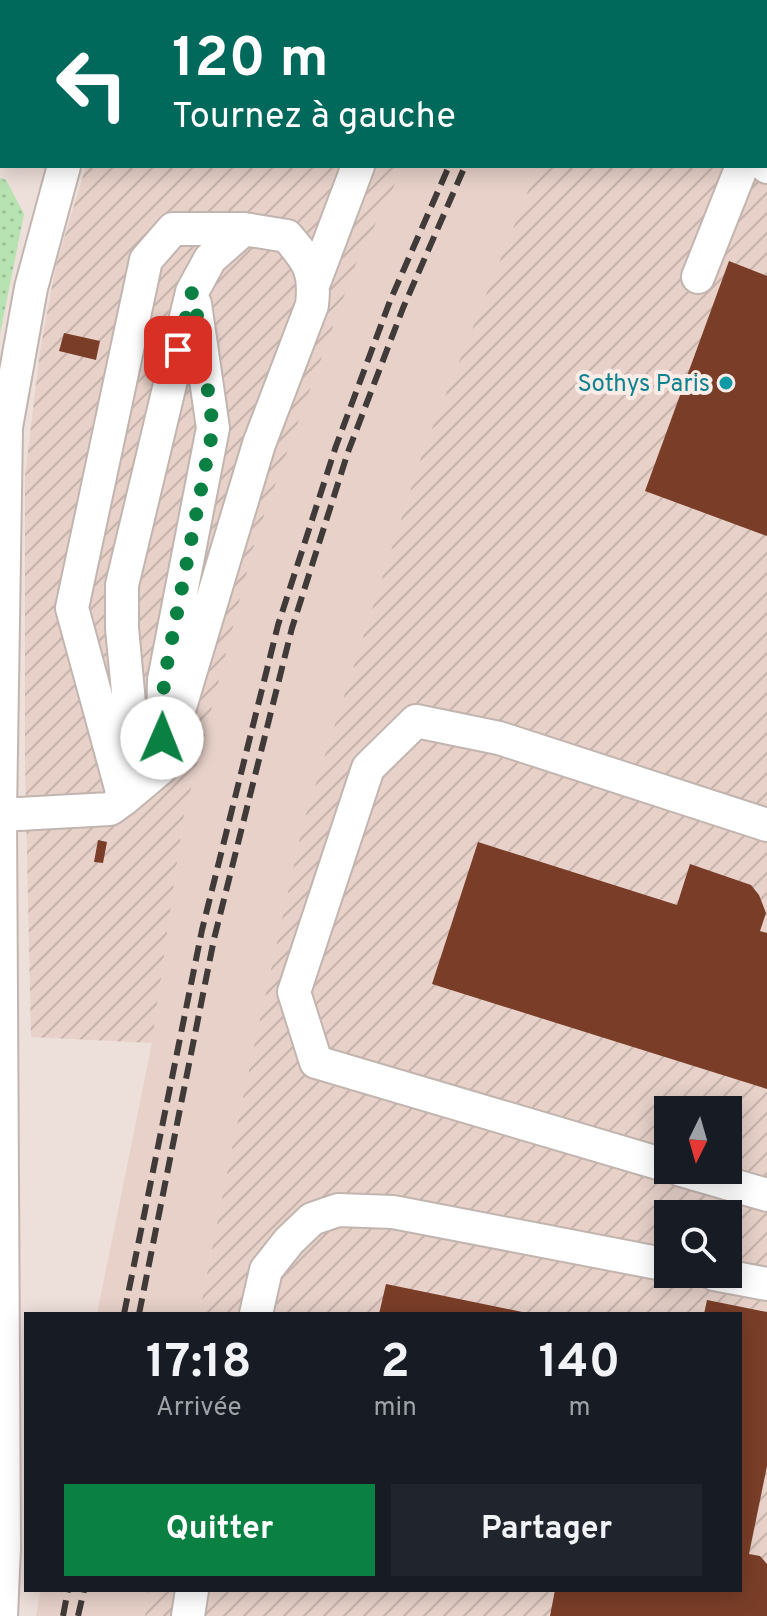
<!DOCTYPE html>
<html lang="fr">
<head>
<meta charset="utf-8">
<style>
  :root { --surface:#171b24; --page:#20242c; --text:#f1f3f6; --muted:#9ea1a6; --accent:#0b8043 }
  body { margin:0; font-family:Overpass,sans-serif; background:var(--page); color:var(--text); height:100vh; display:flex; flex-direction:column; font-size:30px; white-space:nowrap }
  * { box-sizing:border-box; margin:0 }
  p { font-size:26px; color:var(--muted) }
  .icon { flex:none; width:44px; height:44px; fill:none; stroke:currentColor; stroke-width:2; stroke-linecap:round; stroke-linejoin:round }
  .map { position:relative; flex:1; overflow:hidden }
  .drawer { position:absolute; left:24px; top:1312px; width:718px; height:280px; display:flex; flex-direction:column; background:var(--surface); border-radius:0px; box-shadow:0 4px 20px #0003 }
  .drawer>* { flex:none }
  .guide { position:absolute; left:0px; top:0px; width:768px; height:168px; box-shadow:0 4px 20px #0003; background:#00695c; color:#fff; overflow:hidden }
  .needle { width:52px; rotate:185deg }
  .controls { position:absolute; left:654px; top:1096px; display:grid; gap:16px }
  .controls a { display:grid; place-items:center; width:88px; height:88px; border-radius:0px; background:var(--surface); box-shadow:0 4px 20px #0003; font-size:40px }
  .pin { position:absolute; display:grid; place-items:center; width:68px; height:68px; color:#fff; margin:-34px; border-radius:16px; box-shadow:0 4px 12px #0006 }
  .me { position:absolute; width:88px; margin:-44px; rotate:1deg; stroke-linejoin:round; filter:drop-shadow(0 0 6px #0008) }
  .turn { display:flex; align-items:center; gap:28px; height:168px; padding:0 40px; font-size:36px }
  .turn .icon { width:104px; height:104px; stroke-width:2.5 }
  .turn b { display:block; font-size:56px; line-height:68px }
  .eta { display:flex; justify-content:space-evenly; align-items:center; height:136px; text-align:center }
  .eta b { font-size:48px; font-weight:700; line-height:56px }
  .action { display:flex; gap:16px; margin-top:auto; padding:16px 40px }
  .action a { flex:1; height:92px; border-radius:0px; background:var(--accent); color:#fff; font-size:32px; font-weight:700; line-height:92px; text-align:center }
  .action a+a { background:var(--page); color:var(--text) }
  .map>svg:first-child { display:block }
</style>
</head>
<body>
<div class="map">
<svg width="767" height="1616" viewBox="0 0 767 1616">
  <defs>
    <pattern id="industrial-furrows" width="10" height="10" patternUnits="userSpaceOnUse" patternTransform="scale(2)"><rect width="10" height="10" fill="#e7d1c9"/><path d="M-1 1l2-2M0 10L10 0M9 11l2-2" fill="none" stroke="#c6b3ac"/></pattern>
    <pattern id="grass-dots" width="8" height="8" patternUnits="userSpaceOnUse" patternTransform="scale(2)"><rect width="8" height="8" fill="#b7e2b1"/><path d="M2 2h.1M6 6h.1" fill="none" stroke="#9dc198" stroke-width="1.8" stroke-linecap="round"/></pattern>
  </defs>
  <rect width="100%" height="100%" fill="#eddfda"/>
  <!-- industrial -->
  <path fill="url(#industrial-furrows)" fill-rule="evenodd" d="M154,0H486L153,2Z
    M620,0H767V1616H145L148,1590H740V1314H199L234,1138L303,823L424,448L538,166H766V2H619ZM668,1110H728V1170H668ZM668,1214H728V1274H668Z
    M86,166H404L356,264L256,538L183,820L152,1043L31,1037L25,763V476L40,351L56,265Z"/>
  <!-- built -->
  <path fill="#e7d1c9" d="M404,166H538L424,448L303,823L234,1138L199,1314H97L152,1043L183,820L256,538L356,264Z
    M41,1590H148L145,1616H36Z"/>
  <!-- grass -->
  <path fill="url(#grass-dots)" d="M0,178L6,180L24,214L0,334Z"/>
  <!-- building -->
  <path fill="#7a3e28" d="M729,261L767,276V536L645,491Z
    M64,333L100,341L96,360L59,351Z
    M98,840L107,842L103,863L94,862Z
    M478,842L677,905L690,864L751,885L759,895L766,913L760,931L767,933V1089L432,984Z
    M386,1284L527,1313V1314H379Z
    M707,1300L767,1312V1466L749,1554L760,1556L767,1564V1616H550L555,1590H740V1314H704Z"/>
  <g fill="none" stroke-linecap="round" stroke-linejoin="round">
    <!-- minor casing -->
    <g stroke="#c2b5b0" stroke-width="36">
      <path id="minor" d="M126,2L127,0
        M766,166L767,167
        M173,229H244L287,236C308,261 316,270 312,305L259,444L162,767L124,799L72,608L146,260Z
        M698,277L742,166
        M315,280L358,166
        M163,724L164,680L213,428L195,304
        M0,815L110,809L124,799L134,756L122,628V585L192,292L210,259L244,229
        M668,1166L316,1062L294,992L368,768L416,721L499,738L767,825
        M681,1170L767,1195
        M714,1274L767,1284
        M256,1314L266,1270L289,1241L312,1219L338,1210L393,1212L668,1265
        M1,1616L4,1548L0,815L6,427L31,288L64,166
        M188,1616L192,1590"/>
    </g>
    <!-- minor -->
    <use href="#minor" stroke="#fff" stroke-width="32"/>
    <!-- rail -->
    <path stroke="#403a38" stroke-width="6" stroke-dasharray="16 8" stroke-linecap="butt" d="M527,2L528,0
      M543,2L544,0
      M124,1314L202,930L278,625L336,446L390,301L449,166
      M139,1314L214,939L292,628L348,452L403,308L465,166
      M63,1616L68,1590
      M78,1616L84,1590"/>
  </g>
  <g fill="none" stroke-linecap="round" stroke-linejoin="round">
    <!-- route -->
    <path stroke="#0b8043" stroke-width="14" stroke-dasharray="0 25.2" d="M162,738L164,680L213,428L199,325L192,292L178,350"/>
  </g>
  <!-- markers -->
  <circle fill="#0f9aa8" stroke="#fbece7" stroke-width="3" cx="726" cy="383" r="8"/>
  <g text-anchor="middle" stroke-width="8" stroke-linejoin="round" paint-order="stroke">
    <!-- culture labels -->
    <g font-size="24" fill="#0d838f" stroke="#fbece7" text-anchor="end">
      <text x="710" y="391">Sothys Paris</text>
    </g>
  </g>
</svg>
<div class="controls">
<a><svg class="needle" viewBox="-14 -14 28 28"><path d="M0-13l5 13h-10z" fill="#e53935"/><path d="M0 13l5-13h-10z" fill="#9ea1a6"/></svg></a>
<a><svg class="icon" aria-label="search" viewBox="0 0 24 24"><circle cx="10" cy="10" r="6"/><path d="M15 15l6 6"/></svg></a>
</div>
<div class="pin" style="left:178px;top:350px;background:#d93025"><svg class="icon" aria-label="arrive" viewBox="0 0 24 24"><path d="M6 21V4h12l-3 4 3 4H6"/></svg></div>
<svg class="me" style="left:162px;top:738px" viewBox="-20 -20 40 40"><circle r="19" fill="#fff"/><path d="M0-13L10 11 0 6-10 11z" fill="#0b8043"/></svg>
<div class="guide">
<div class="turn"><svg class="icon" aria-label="left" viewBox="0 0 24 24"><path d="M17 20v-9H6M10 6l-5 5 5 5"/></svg><div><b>120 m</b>Tournez à gauche</div></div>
</div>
<section class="drawer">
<div class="eta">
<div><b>17:18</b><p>Arrivée</p></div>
<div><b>2</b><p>min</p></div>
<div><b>140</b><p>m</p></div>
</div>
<div class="action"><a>Quitter</a><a>Partager</a></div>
</section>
</div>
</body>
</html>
